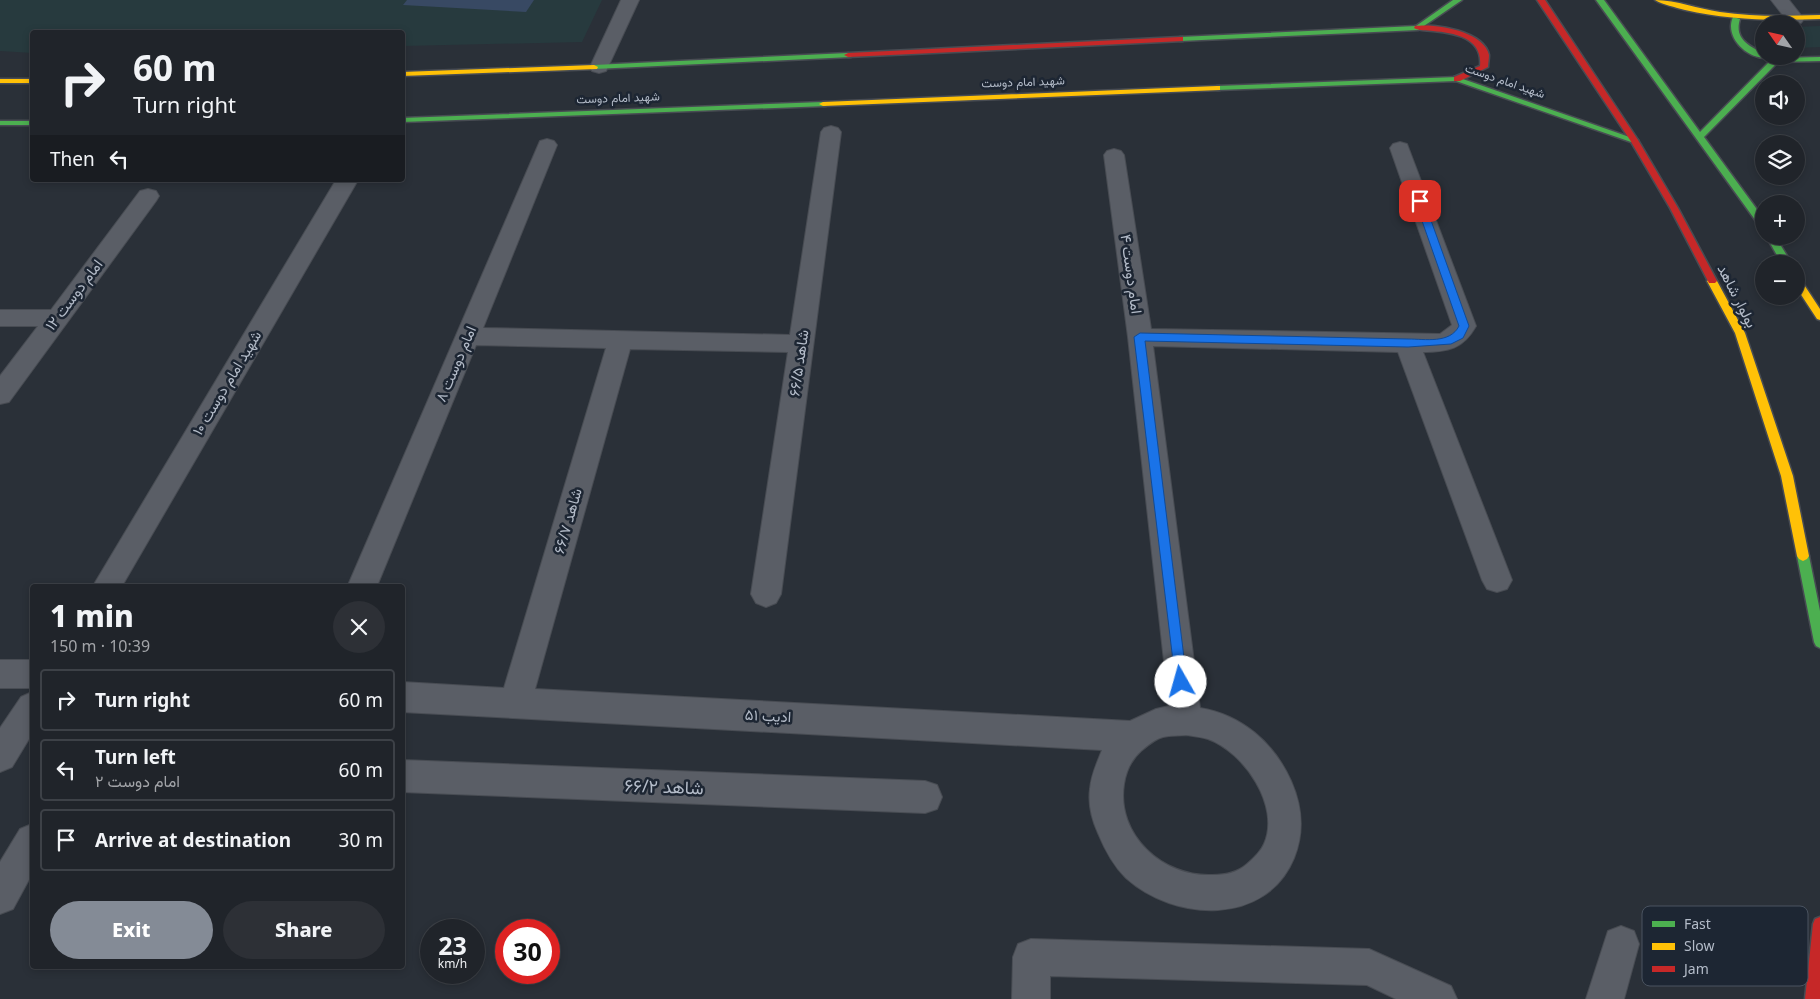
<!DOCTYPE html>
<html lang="en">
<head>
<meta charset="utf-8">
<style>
  :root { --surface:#20242a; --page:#2d3036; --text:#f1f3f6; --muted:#a2a4a8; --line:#3d4147; --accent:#848b96 }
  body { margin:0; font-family:"Noto Sans",Vazirmatn,sans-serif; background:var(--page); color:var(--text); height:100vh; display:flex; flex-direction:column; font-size:19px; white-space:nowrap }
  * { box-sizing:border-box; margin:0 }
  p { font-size:16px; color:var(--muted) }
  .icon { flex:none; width:28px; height:28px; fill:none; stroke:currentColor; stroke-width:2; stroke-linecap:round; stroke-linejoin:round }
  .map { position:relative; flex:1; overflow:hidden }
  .sheet { position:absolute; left:30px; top:584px; width:375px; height:385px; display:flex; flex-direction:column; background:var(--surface); border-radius:5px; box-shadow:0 2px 8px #0003,0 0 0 1px var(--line) }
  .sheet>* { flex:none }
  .top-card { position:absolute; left:30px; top:30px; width:375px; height:152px; border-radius:5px; box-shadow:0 2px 8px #0003,0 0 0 1px var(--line); background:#20242a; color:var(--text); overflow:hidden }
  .needle { width:32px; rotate:304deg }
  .controls { position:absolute; left:1755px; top:15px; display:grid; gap:10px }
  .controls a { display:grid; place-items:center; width:50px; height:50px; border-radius:50%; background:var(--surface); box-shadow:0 2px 8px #0003,0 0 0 1px var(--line); font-size:25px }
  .speed { position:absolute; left:420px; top:919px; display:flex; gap:10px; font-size:25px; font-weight:700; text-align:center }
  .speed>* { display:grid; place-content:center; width:65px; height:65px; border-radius:50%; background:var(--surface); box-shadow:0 2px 8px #0003,0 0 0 1px var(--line); line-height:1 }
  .speed small { font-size:12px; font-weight:400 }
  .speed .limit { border:8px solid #d22; background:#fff; color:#111 }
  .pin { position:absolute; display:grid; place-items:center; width:42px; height:42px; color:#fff; margin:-21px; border-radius:10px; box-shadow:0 2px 8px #0006 }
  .me { position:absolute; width:55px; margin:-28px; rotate:353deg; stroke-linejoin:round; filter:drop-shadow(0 0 4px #0008) }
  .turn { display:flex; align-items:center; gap:18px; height:105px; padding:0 20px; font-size:22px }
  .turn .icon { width:65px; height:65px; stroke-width:2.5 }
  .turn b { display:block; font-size:35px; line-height:42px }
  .then { display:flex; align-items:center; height:48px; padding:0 20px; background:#0003; gap:10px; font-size:19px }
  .round { display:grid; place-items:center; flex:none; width:52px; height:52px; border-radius:26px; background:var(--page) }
  .summary { display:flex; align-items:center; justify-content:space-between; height:85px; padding:0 20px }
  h1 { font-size:30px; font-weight:800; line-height:38px }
  .primary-button { display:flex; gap:10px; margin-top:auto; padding:10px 20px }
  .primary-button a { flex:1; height:58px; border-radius:30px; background:var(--accent); color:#fff; font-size:20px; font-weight:800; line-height:58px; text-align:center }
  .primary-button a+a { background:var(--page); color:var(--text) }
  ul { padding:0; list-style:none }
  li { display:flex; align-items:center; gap:15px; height:62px; margin:0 10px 8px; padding:0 10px; border:2px solid var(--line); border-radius:5px }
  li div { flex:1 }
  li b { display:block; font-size:19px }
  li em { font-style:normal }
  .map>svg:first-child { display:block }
</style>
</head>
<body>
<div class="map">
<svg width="1820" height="999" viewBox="0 0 1820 999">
  <rect width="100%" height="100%" fill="#2a3038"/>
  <!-- green -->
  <path fill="#273a3e" d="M0,0H602L582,42L403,46L402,32H32V53L0,51Z
    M1820,26V47L1796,48V27Z"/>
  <!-- water -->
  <path fill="#384963" d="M407,0H534L526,12L403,5Z"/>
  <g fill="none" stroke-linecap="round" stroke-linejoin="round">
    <!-- street casing -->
    <g stroke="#484c53" stroke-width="2">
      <path id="street" d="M621,0H639L608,67L606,71L599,73L592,71L590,67Z
        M1771,0H1789L1804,19L1801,23H1789Z
        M831,126L838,128L841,132L781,594L776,603L766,607L756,603L751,594L788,352L630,349L535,689L1130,721L1156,709L1169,706L1128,337L1104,155L1107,151L1114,149L1121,151L1124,155L1151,329L1440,334L1452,325L1390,148L1393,144L1400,142L1407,144L1476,326C1463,349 1448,352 1423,352L1512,580L1507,589L1497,592L1487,589L1482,580L1398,352L1153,346L1200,708C1242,715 1274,743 1291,781C1302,806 1305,831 1294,858C1266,926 1175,922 1126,878C1113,865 1105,850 1098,833C1092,820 1088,804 1090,789C1091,775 1097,763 1102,750L402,712V682L504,688L606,348L476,345L377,586H351L349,583L540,141L547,139L554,141L557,145L483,328L790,335L821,132L824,128ZM1186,735C1193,736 1201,737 1208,739C1244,752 1281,806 1264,844C1261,851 1253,859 1247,864C1237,873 1225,875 1212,875C1163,877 1116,835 1124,784C1126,771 1131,760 1141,751C1148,745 1155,739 1163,737C1171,735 1179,736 1186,735Z
        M336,180H358L122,586H93Z
        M148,189L156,191L159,196L156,201L9,402L0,404V376L38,326H0V310H51L140,191Z
        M0,660H32V688H0Z
        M32,692V734L12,767L0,772V728L21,697Z
        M402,760L925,781L937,785L942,797L937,809L925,813L402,792Z
        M32,824V874L13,909L0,914V862L20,829Z
        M1621,926L1634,931L1639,944L1624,999H1586L1608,931Z
        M1031,939L1369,949L1451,986L1457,999H1396L1367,985L1050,976V999H1012L1013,957L1018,944Z"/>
    </g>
    <!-- fast casing -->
    <g stroke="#484c53" stroke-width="3">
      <path id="fast" d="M1453,0H1462L1418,30L1180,41L1176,39L1180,37L1416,26Z
        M1596,0H1604L1700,132L1773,58L1820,57V61L1778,62L1704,137L1764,219V229L1761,228Z
        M1733,17L1740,19C1734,38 1748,46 1764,53V56H1768L1767,58C1747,59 1724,37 1733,17Z
        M848,53L852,55L851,57L594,69L590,67L594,65Z
        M1457,77L1638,140L1637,142H1631L1456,81L1217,90L1213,88L1217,86Z
        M823,102H826V106L402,122V118Z
        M0,121H32V125H0Z
        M1766,236H1775L1792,264H1782Z
        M1803,551L1807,553L1809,556L1820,611V648L1816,646L1814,642L1797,556L1799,553Z"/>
    </g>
    <!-- slow casing -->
    <g stroke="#484c53" stroke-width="3">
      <path id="slow" d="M1655,0C1677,0 1698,9 1720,12C1753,17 1787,16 1820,15V19C1774,21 1729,20 1685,10C1675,7 1663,5 1655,0Z
        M594,65L598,67L597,69L402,76V72Z
        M0,79H32V83H0Z
        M1217,86H1220V90L823,106L819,104L823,102Z
        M1796,276L1799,277L1820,309V320L1817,319L1796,287Z
        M1712,278L1717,281L1745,333L1793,476L1809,556L1807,559L1803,561L1799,559L1797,556L1781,476L1735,333L1707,281Z"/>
    </g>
    <!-- jam casing -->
    <g stroke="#484c53" stroke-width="3">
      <path id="jam" d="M1537,0H1545L1638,140L1678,208L1717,281L1715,283H1709L1670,208L1630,140Z
        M1415,26C1435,23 1484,31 1489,55C1489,59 1488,63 1488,67L1460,81H1454V77L1480,66C1483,38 1455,33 1433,31C1427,30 1419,31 1414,28Z
        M1180,37H1183V41L848,57L844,55L848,53Z
        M1820,917V999H1805L1813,924L1815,919Z"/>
    </g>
    <!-- street -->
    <use href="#street" fill="#5a5e66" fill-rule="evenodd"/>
    <!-- fast -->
    <use href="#fast" fill="#4caf50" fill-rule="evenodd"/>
    <!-- slow -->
    <use href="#slow" fill="#ffc107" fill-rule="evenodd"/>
    <!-- jam -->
    <use href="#jam" fill="#c62828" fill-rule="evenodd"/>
  </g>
  <!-- route -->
  <path fill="#1a73e8" stroke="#114b97" d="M1420,198L1424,201L1469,326L1463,338L1451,344L1408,347L1145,341L1187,682L1186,686L1181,688L1176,686L1134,337L1140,333L1408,339C1425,339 1450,344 1459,326L1415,201Z"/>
  <g text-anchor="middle" stroke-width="5" stroke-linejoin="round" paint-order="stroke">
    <!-- far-street labels -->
    <g font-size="12" fill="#b4bcc9" stroke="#1d2633">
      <text transform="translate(1505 81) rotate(19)" y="4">شهید امام دوست</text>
      <text transform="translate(1023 82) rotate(-2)" y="4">شهید امام دوست</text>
      <text transform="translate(618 98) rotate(-2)" y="4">شهید امام دوست</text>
    </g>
    <!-- street labels -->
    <g font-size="15" fill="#b4bcc9" stroke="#1d2633">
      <text transform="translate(1131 274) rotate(82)" y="5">امام دوست ۴</text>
      <text transform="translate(74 295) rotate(-53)" y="5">امام دوست ۱۲</text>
      <text transform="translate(1737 296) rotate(63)" y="5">بولوار شاهد</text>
      <text transform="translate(799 363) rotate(-82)" y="5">شاهد ۶۶/۵</text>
      <text transform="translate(456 364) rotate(-67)" y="5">امام دوست ۸</text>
      <text transform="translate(227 383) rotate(-59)" y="5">شهید امام دوست ۱۰</text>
      <text transform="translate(568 521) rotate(-74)" y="5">شاهد ۶۶/۷</text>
      <text transform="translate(768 716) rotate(3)" y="5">ادیب ۵۱</text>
    </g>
    <!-- near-street labels -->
    <g font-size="18" fill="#b4bcc9" stroke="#1d2633">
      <text transform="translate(664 787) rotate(2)" y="6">شاهد ۶۶/۲</text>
    </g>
  </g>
  <!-- legend -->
  <rect x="1642" y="906" width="166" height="80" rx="8" fill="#1d2633" stroke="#4a5360" stroke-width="1"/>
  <rect x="1652" y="921" width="23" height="6" fill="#4caf50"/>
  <rect x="1652" y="943" width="23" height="7" fill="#ffc107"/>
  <rect x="1652" y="966" width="23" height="6" fill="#c62828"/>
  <g font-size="14" fill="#b4bcc9">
    <text x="1684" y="929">Fast</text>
    <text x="1684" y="951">Slow</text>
    <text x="1684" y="974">Jam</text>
  </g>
</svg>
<div class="controls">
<a><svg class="needle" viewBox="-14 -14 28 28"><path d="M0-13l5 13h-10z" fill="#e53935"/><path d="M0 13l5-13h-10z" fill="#a2a4a8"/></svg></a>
<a><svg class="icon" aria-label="sound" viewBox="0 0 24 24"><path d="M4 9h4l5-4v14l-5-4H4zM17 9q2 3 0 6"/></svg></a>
<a><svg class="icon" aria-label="layers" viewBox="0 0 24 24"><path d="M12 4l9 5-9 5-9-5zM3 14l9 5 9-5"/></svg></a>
<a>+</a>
<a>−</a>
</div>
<div class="speed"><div>23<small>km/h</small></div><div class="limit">30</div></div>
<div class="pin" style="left:1420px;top:201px;background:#d93025"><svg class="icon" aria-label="arrive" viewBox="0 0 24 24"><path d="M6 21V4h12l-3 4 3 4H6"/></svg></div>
<svg class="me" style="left:1181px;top:682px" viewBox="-20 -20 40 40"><circle r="19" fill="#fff"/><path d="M0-13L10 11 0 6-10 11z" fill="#1a73e8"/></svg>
<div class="top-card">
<div class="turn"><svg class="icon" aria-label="right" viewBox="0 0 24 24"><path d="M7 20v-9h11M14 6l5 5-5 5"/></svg><div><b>60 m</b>Turn right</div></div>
<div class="then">Then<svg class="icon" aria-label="left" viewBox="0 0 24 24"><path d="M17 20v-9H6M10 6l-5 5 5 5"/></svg></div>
</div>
<section class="sheet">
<div class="summary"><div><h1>1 min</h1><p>150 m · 10:39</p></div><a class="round"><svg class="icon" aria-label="close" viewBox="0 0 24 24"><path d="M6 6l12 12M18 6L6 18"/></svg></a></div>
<ul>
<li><svg class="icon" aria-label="right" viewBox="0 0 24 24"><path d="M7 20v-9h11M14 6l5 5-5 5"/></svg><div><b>Turn right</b></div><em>60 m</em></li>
<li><svg class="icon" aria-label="left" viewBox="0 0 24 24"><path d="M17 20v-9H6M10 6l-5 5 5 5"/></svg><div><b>Turn left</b><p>امام دوست ۲</p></div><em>60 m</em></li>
<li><svg class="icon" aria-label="arrive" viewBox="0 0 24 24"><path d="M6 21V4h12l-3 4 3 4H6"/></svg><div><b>Arrive at destination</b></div><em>30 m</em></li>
</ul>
<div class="primary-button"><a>Exit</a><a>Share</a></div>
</section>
</div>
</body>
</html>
